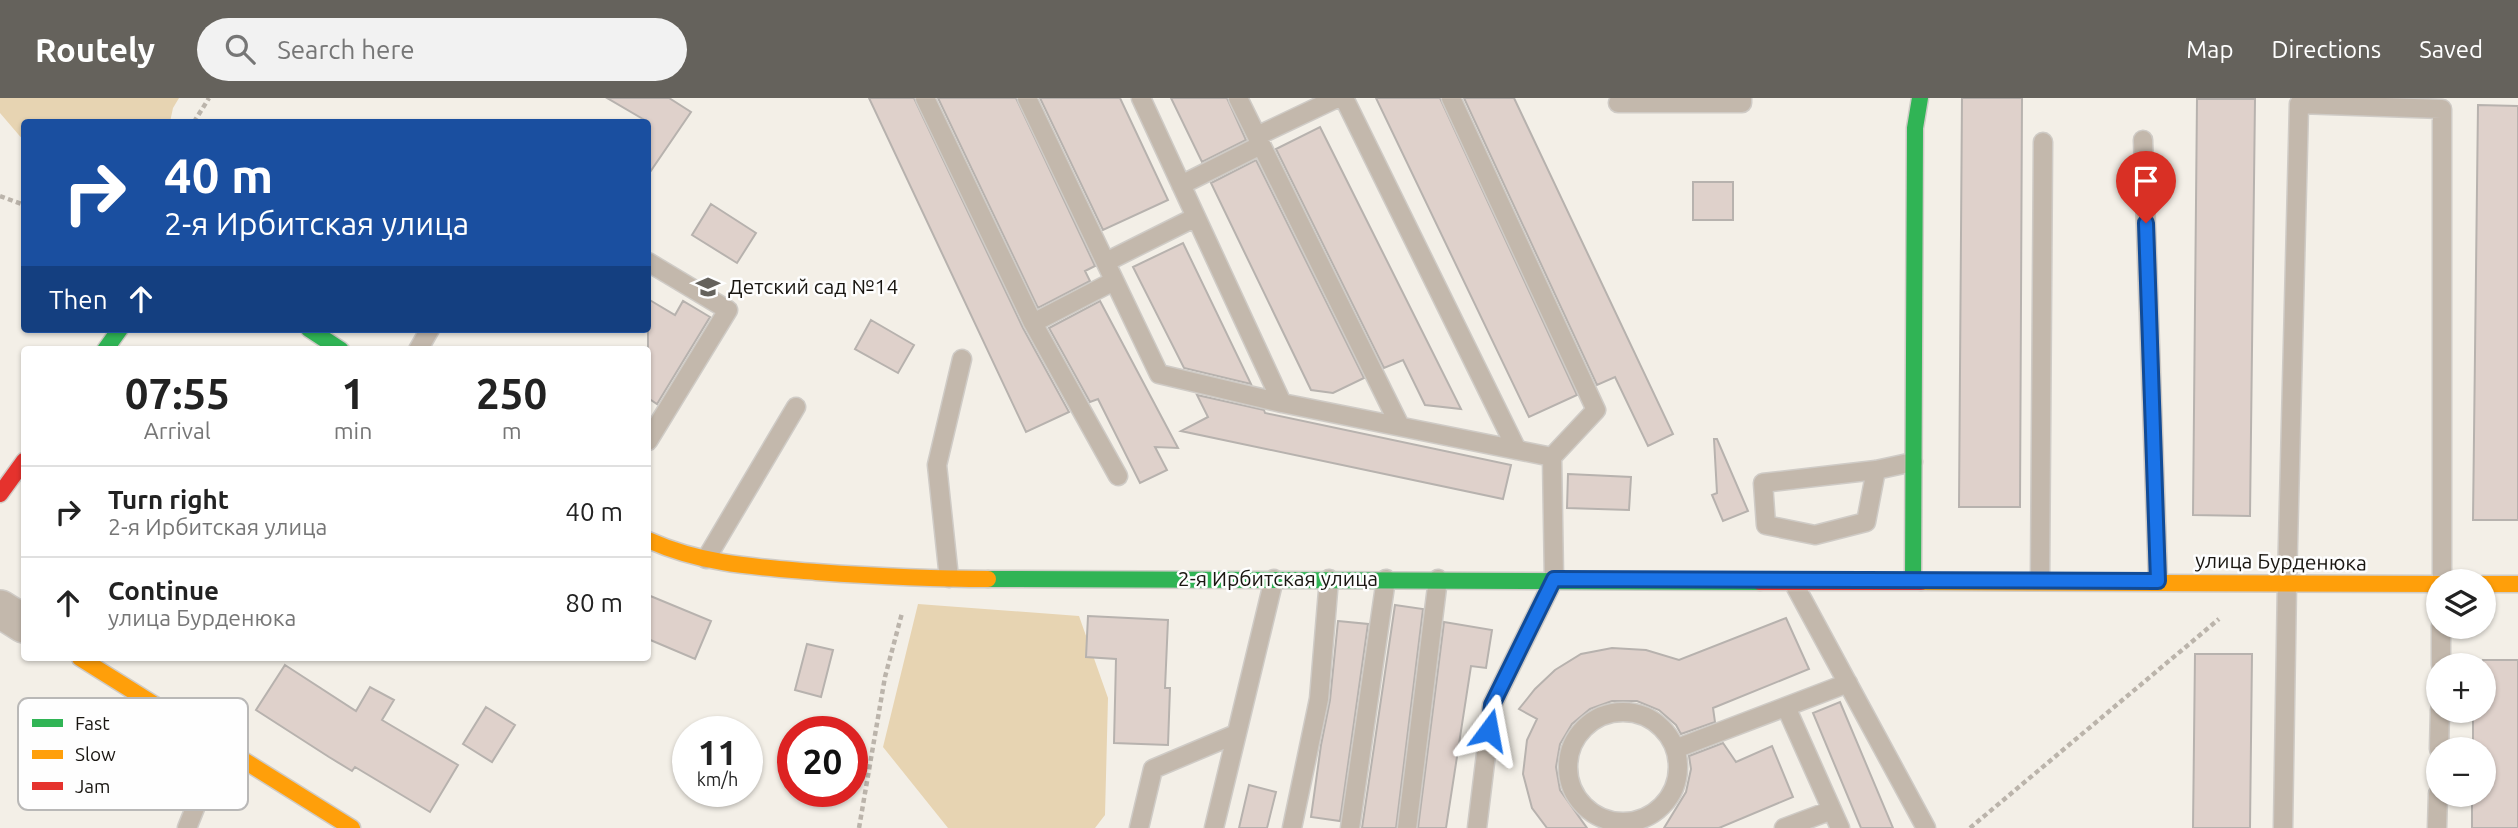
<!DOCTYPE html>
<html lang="en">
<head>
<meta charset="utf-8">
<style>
  :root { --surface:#fff; --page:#f2f2f2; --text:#222; --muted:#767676; --line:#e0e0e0; --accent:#65625c }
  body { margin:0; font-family:Ubuntu,sans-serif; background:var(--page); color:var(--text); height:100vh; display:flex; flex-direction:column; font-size:26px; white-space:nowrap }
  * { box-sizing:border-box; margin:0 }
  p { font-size:23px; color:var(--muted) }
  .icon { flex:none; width:38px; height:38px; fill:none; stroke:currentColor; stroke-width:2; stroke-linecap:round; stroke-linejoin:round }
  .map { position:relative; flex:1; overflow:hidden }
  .details { position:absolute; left:21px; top:248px; width:630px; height:315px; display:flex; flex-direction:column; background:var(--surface); border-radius:7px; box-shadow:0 2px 5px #0004 }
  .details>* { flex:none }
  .hud { position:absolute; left:21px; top:21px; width:630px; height:214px; border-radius:7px; box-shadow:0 2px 5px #0004; background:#1a4fa0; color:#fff; overflow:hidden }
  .buttons { position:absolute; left:2426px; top:471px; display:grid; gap:14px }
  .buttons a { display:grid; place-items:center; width:70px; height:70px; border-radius:50%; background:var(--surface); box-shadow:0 2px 5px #0004; font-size:35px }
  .speed { position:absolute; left:672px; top:618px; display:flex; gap:14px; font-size:35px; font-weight:700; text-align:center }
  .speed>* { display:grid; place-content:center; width:91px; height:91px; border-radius:50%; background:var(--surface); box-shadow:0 2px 5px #0004; line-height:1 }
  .speed small { font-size:18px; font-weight:400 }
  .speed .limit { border:10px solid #d22; background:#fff; color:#111 }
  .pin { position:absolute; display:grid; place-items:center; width:60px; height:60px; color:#fff; margin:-72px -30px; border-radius:50% 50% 50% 0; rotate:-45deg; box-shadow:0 0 7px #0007 }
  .pin .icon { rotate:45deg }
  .me { position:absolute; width:77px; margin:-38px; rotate:13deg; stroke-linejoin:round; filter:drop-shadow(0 0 5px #0008) }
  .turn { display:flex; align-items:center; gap:24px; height:147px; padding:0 28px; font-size:32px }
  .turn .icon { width:91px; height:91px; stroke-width:2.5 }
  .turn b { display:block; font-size:49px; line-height:60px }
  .then { display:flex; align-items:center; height:66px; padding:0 28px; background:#0003; gap:14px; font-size:26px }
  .eta { display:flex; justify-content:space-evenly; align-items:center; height:119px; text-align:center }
  .eta b { font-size:42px; font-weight:600; line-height:49px }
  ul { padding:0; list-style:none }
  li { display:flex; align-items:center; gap:21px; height:91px; padding:0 28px; border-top:2px solid var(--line) }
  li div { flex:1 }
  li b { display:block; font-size:26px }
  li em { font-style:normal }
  header { display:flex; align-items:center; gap:42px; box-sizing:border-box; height:98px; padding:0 35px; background:var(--accent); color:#fff }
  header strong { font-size:33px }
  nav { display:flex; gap:38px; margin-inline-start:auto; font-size:24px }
  .search { width:490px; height:63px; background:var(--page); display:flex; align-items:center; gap:18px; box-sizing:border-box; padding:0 24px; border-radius:38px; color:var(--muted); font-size:26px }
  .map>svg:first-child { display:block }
</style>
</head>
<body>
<header>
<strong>Routely</strong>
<div class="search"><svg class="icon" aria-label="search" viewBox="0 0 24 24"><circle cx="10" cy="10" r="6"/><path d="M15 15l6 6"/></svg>Search here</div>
<nav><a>Map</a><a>Directions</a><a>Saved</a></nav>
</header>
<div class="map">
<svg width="2518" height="730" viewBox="0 0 2518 730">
  <rect width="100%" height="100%" fill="#f3efe7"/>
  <!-- forest -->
  <path fill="#e7d4b2" d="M0,0H179L173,10L170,24H24V43L0,15Z
    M918,506L1079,518L1108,600L1105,717L1095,730H948L883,649Z"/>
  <!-- building -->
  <path fill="#dfd1cb" stroke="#b7b2ae" stroke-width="2" d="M607,0H669L691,14L648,77V24Z
    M869,0H914L1023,230L1069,314L1026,334Z
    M938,0H1016L1095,168L1085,173L1090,183L1038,210Z
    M1040,0H1120L1168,102L1103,132Z
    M1171,0H1227L1246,42L1202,64Z
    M1376,0H1440L1577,297L1529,319Z
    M1464,0H1514L1673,336L1648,348L1615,279L1597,287Z
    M1962,0H2022L2020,409H1959Z
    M2197,1H2255L2250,418L2193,417Z
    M2478,7L2518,8V422H2473Z
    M1320,29L1461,311L1425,307L1403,262L1384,270L1276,51Z
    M1256,62L1364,280L1333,295L1311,292L1211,85Z
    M1693,84H1733V122H1693Z
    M711,106L756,135L737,165L692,137Z
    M1183,145L1251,286L1184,270L1133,169Z
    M648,201L675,217L683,203L710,219L657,306L648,300Z
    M1100,203L1178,350L1155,349L1167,372L1140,385L1098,301L1090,304L1049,230Z
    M871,222L914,247L898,275L855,251Z
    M1197,297L1264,312L1265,315L1511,367L1503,401L1181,333L1208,319Z
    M1714,341H1717L1748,413L1723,423L1712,397L1717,395Z
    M1568,376L1631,379L1629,412L1567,410Z
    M648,497L711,523L695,561L648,541Z
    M1395,507L1423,511L1396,730H1362Z
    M1088,518L1168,522L1165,590H1170L1168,647L1114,645L1116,561L1086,559Z
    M1786,520L1809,571L1713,610L1715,624L1681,636L1676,627L1659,612L1637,603H1612L1590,611L1572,626L1560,646L1556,669L1560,692L1587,730H1547L1532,710L1523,676L1527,642L1537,621L1519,611L1535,591L1555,572L1581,556L1612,550L1646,552L1679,562Z
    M1338,523L1368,526L1340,723L1311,719L1321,647L1330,602Z
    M1444,524L1492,532L1486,570L1471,568L1446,730H1418Z
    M807,546L833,552L821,599L795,592Z
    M2195,556H2252L2250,730H2193Z
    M2483,562H2518V730H2472V696H2483V651H2473V612H2483Z
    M285,567L356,613L370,589L394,602L382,622L458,667L430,714L355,669L352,673L329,659L256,612Z
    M1840,604L1893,730H1861L1813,615Z
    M486,609L515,627L492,664L463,646Z
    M1723,645L1736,664L1772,648L1793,699L1719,730H1664L1686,694L1691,671L1689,658Z
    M1249,687L1276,694L1267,730H1239Z"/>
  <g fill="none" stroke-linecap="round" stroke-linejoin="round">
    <!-- lane casing -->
    <g stroke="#cfcbc6" stroke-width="21">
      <path id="lane" d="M925,0L1033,225L1118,378
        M1027,0L1159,276L1282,305
        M1141,0L1282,305L1552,359
        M1238,0L1400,328
        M1344,0L1517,352
        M1451,0L1596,312L1552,359L1554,481L1492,607L1477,730
        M1618,5H1742V0
        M1257,38L1337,0
        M2143,42L2158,483
        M1181,87L1261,47
        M648,164L728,212L648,343
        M1106,164L1196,119
        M1033,225L1114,183
        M418,252L430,231
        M1876,372L1866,424L1815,437L1766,427L1763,385L1876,372L1913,364
        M706,461L796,309
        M949,480L937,367L962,261
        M2040,483L2043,44
        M1793,484L1926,730
        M2441,567V528
        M1786,609L1840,730
        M1568 669a55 55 0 1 1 110 0a55 55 0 1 1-110 0Z
        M1675,651L1848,585
        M2439,651L2440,612
        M187,730L209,675L224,649
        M1139,730L1153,671L1236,636
        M1214,730L1274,481
        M1292,730L1319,601L1329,481
        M1350,730L1386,481
        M1407,730L1438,481
        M1784,730L1832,712
        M2283,730L2287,485L2299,6L2442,11V483
        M2437,730L2438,696"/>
    </g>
    <!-- street casing -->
    <g stroke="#cfcbc6" stroke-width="40">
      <path id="street" d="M0,511L24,526"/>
    </g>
    <!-- fast casing -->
    <g stroke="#cfcbc6" stroke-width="19">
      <path id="fast" d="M309,231L341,252
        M105,252L120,231
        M988,481L1760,484
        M1913,483L1915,30L1920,0"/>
    </g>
    <!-- slow casing -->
    <g stroke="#cfcbc6" stroke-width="19">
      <path id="slow" d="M648,442C704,467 756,469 816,474C873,478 930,481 988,481
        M1921,484L2438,486
        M2483,486H2518
        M80,560L352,730"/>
    </g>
    <!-- jam casing -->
    <g stroke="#cfcbc6" stroke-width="19">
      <path id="jam" d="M0,396L24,363
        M1760,484H1921"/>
    </g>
    <!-- path -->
    <path stroke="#bbb4ab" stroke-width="4.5" stroke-dasharray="5 3.5" stroke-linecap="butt" d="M194,24L209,0
      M0,98L24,107
      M859,730L885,579L902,515
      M1970,730L2219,521"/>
    <!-- lane -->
    <use href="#lane" stroke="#c3b8ac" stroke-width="18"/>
    <!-- street -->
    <use href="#street" stroke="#c3b8ac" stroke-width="37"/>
    <!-- fast -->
    <use href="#fast" stroke="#30b455" stroke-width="16"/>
    <!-- slow -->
    <use href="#slow" stroke="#ff9f0a" stroke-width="16"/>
    <!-- jam -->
    <use href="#jam" stroke="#e5322d" stroke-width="16"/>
  </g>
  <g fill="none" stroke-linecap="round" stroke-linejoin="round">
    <!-- route casing -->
    <g stroke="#114b97" stroke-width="18">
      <path id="route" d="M1489,632L1492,607L1554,481L2158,483L2146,125"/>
    </g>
    <!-- route -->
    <use href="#route" stroke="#1a73e8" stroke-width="12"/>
  </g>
  <!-- icons -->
  <defs>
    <g id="school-bare" transform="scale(1.89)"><path d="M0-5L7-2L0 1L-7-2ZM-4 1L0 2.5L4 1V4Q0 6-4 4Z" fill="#65625c" stroke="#fefefe" stroke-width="2.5" paint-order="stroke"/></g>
  </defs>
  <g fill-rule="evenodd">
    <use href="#school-bare" x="708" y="189"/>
  </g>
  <g text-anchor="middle" stroke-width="5" stroke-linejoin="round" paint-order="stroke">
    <!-- poi labels -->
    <g font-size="21" fill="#191611" stroke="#fefefe" text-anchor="start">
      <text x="728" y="196">Детский сад №14</text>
    </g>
    <!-- street labels -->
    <g font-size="21" fill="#191611" stroke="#fefefe">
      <text transform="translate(2281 464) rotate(1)" y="7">улица Бурденюка</text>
      <text x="1278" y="488">2-я Ирбитская улица</text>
    </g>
  </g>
  <!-- legend -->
  <rect x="18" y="600" width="230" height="112" rx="10" fill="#fefefe" stroke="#b9b8b7" stroke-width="2"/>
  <rect x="32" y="621" width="31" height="8" fill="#30b455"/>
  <rect x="32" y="652" width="31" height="9" fill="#ff9f0a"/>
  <rect x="32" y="684" width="31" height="8" fill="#e5322d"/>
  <g font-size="19" fill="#191611">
    <text x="75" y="632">Fast</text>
    <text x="75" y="663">Slow</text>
    <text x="75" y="695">Jam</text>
  </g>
</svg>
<div class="buttons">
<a><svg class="icon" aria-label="layers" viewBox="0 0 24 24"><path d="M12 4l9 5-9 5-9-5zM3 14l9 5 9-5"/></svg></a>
<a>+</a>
<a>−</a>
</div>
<div class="speed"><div>11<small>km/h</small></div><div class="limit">20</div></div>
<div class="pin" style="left:2146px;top:125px;background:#d93025"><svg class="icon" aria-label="arrive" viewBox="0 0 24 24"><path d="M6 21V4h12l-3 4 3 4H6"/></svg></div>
<svg class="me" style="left:1489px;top:632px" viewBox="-20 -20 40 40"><path d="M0-17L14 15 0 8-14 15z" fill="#1a73e8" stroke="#fff" stroke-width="4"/></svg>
<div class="hud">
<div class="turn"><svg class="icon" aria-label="right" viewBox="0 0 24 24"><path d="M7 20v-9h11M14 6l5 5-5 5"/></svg><div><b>40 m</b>2-я Ирбитская улица</div></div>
<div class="then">Then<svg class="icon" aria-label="ahead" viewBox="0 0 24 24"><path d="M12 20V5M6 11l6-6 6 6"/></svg></div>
</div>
<section class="details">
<div class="eta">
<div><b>07:55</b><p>Arrival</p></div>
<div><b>1</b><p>min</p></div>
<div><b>250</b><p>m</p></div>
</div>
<ul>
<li><svg class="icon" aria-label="right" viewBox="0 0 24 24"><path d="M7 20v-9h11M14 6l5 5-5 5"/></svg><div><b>Turn right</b><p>2-я Ирбитская улица</p></div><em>40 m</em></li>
<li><svg class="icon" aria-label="ahead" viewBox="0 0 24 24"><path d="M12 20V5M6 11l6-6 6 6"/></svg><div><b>Continue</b><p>улица Бурденюка</p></div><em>80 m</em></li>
</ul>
</section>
</div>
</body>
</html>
